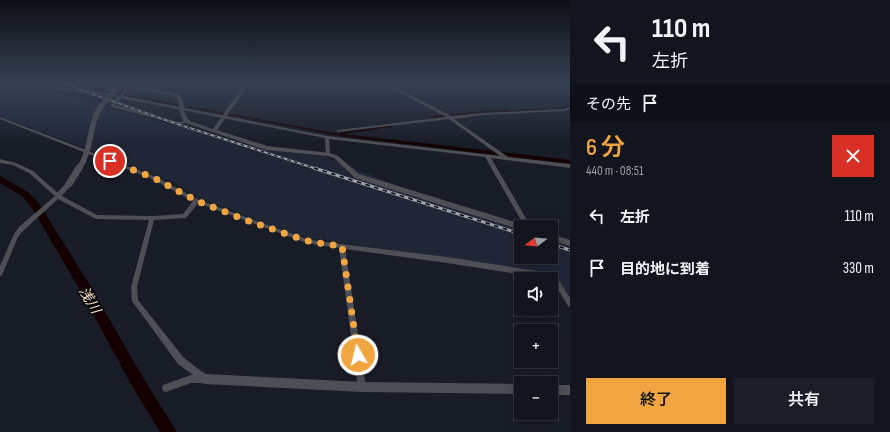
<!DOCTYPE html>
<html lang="ja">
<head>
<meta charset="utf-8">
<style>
  :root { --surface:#12151d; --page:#1b1e26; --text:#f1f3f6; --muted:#9c9fa4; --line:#31343b; --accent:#f1a540 }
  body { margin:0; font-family:"Sofia Sans Condensed","Noto Sans JP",sans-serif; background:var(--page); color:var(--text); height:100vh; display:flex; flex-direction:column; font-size:15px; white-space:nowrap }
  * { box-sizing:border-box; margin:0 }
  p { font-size:13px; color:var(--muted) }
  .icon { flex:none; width:22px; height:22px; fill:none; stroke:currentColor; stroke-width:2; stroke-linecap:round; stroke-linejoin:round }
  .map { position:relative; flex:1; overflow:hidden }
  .panel { display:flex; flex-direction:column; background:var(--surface); width:320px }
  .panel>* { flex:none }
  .banner { background:#12151d; color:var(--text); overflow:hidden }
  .needle { width:26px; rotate:254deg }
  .fabs { position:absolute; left:514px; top:220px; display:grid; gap:8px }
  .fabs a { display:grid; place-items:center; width:44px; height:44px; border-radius:0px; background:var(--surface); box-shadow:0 2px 10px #0003,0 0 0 1px var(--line); font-size:20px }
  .pin { position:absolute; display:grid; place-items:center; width:34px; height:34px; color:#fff; margin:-17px; border:2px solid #fff; border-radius:50%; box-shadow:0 1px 4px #0007 }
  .me { position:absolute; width:44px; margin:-22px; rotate:352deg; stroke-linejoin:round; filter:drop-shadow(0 0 3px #0008) }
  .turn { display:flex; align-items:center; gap:14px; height:84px; padding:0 16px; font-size:18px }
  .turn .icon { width:52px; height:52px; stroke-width:2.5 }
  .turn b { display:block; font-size:28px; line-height:34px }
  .then { display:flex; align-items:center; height:38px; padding:0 16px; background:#0003; gap:8px; font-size:15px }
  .round { display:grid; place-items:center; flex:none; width:42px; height:42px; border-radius:0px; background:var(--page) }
  .summary { display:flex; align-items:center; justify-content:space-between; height:68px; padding:0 16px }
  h1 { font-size:24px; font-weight:600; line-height:30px; color:var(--accent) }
  .button { display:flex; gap:8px; margin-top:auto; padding:8px 16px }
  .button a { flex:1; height:46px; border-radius:0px; background:var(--accent); color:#111; font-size:16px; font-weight:600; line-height:46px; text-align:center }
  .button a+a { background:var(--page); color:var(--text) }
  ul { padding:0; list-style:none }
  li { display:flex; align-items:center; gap:12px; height:52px; padding:0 16px }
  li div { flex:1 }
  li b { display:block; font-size:15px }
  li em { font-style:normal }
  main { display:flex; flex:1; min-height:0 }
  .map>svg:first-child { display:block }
</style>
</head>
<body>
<main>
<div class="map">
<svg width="570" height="432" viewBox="0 0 570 432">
  <rect width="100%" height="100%" fill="#181c27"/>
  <!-- built -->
  <path fill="#202636" d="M0,83H33L90,103L269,150L323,156L428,198L521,229V257H551V239L570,245V299L554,274L305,237L273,226L199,198L176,183L0,116V89L3,86Z"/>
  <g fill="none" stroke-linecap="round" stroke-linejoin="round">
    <!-- canal -->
    <path fill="#150000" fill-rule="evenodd" d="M45,83H64L47,85H46Z
      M77,83H84L107,91L177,104L179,105L177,106L106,93Z
      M570,105V107L554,111L552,110Z
      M188,106L340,134V132H342L390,125H392V127L344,134L570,160V164L339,136L190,108H188Z
      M545,109L547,110V111L482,113L449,117L447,116L449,115L482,111Z
      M443,115L445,116V117L433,118L431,117L433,116Z"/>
    <!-- river -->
    <path fill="#150000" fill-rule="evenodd" d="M0,176L28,192L38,202L88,282L142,376L177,432H160L132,386L80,290L32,208L22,196L0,183Z"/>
    <!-- minor -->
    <path fill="#4d4f55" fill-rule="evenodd" d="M35,83H40L45,86L106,93L120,96L128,83H132L123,96L327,136L500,156L449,119L338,132L336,131L338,130L446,117L382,83H387L451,116L482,113L564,109L570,107V109L564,111L482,115L454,119L508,157L570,164V168L491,158L531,227H525L485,157L329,139L330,154L328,156L326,154L325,138L121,98L115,105L178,122L188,121L190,122L188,123L178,124L111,107V105L118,97L106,95L44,88Z
      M0,117L156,177L199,200L304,238L318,241L447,257L544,272L560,282L570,298V307L568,306L556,286L551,283V279H545L543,278L447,263L345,249L366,387L365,390L362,391L359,390L358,387L339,248L318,245L304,242L198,203L186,218L154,220L137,287L138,300L184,358L208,376L209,379L208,382L205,383H191L166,392L163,391L162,388L163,385L191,375H193L178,364L132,301L131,287L149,220L96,219L58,199L24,230L18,237L2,275L0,276V266L14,234L20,226L55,196L29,173L13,165L0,163V159L16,163L33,171L60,195L97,215L152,216L183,214L193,201L152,179L0,119Z"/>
    <!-- tertiary -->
    <path fill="#4d4f55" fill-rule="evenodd" d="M106,83H118L177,94L182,98C185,106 183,115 190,121L213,129L245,83H250L217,130L267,146L330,153L338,156L359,174L521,224L524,225L525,227H521V230L355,178L334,158L327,156L266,150L186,123C178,116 180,108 178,99L174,96Z
      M67,182H69L72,184L60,198H56L55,196L56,194Z
      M551,234L570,240V246L551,240Z
      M205,374L362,382L521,384V394L362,392L205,384L201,383L200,379L201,375Z
      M551,385H570V395H551Z"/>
    <!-- rail-far1 casing -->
    <g stroke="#9ea2ab" stroke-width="2">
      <path id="rail-far1" d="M62,83L171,122L317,169"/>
    </g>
    <!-- rail casing -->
    <g stroke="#9ea2ab" stroke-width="3">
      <path id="rail" d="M314,168L521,234
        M551,244L570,250"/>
    </g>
    <!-- rail-far1 -->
    <use href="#rail-far1" stroke="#05070b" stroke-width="1" stroke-dasharray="3.5" stroke-linecap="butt"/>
    <!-- rail -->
    <use href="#rail" stroke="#05070b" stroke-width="1.5" stroke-dasharray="4.5" stroke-linecap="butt"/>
    <!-- tertiary-bridge-far1 -->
    <path stroke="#4d4f55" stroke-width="5.5" d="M79,169C90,151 89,137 95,118C100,104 112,94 122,83"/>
    <!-- tertiary-bridge -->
    <path stroke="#4d4f55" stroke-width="7" d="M69,184L79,168"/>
  </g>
  <!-- sky -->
  <linearGradient id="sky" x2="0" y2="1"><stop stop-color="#0d0f15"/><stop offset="0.58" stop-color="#374052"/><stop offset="1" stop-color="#374052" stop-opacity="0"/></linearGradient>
  <rect width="570" height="144" fill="url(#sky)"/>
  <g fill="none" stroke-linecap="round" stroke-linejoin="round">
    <!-- route -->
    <path stroke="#f1a540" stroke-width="7" stroke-dasharray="0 12.6" d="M110,161L154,178L197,201L246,220L304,240L318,243L342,246L358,355"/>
  </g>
  <g text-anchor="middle" stroke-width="3" stroke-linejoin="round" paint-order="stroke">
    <!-- near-water labels -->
    <g font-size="14" font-style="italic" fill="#f6dec3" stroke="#05070b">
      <text transform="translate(90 300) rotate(59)" y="5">浅川</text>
    </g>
  </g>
</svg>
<div class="fabs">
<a><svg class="needle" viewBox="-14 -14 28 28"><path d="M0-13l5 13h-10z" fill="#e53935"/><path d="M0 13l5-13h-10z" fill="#9c9fa4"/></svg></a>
<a><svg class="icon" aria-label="sound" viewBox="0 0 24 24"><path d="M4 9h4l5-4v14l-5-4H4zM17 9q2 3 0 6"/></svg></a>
<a>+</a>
<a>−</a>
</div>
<div class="pin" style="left:110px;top:161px;background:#d93025"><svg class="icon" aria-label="arrive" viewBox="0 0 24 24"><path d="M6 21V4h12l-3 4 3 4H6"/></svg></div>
<svg class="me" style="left:358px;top:355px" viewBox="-20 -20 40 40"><circle r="17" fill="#f1a540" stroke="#fff" stroke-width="3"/><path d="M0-11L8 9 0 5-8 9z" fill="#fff"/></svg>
</div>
<section class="panel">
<div class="banner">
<div class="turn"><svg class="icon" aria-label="left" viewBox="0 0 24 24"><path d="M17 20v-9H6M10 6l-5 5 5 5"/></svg><div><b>110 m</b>左折</div></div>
<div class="then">その先<svg class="icon" aria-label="arrive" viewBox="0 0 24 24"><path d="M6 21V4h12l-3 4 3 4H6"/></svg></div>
</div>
<div class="summary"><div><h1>6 分</h1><p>440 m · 08:51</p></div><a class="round" style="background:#d93025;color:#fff"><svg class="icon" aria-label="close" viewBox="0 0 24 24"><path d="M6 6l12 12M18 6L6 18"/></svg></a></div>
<ul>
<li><svg class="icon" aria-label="left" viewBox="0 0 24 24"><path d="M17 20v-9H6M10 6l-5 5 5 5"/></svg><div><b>左折</b></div><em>110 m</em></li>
<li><svg class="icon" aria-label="arrive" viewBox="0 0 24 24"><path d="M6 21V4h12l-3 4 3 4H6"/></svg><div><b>目的地に到着</b></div><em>330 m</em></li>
</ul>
<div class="button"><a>終了</a><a>共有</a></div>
</section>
</main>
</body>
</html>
